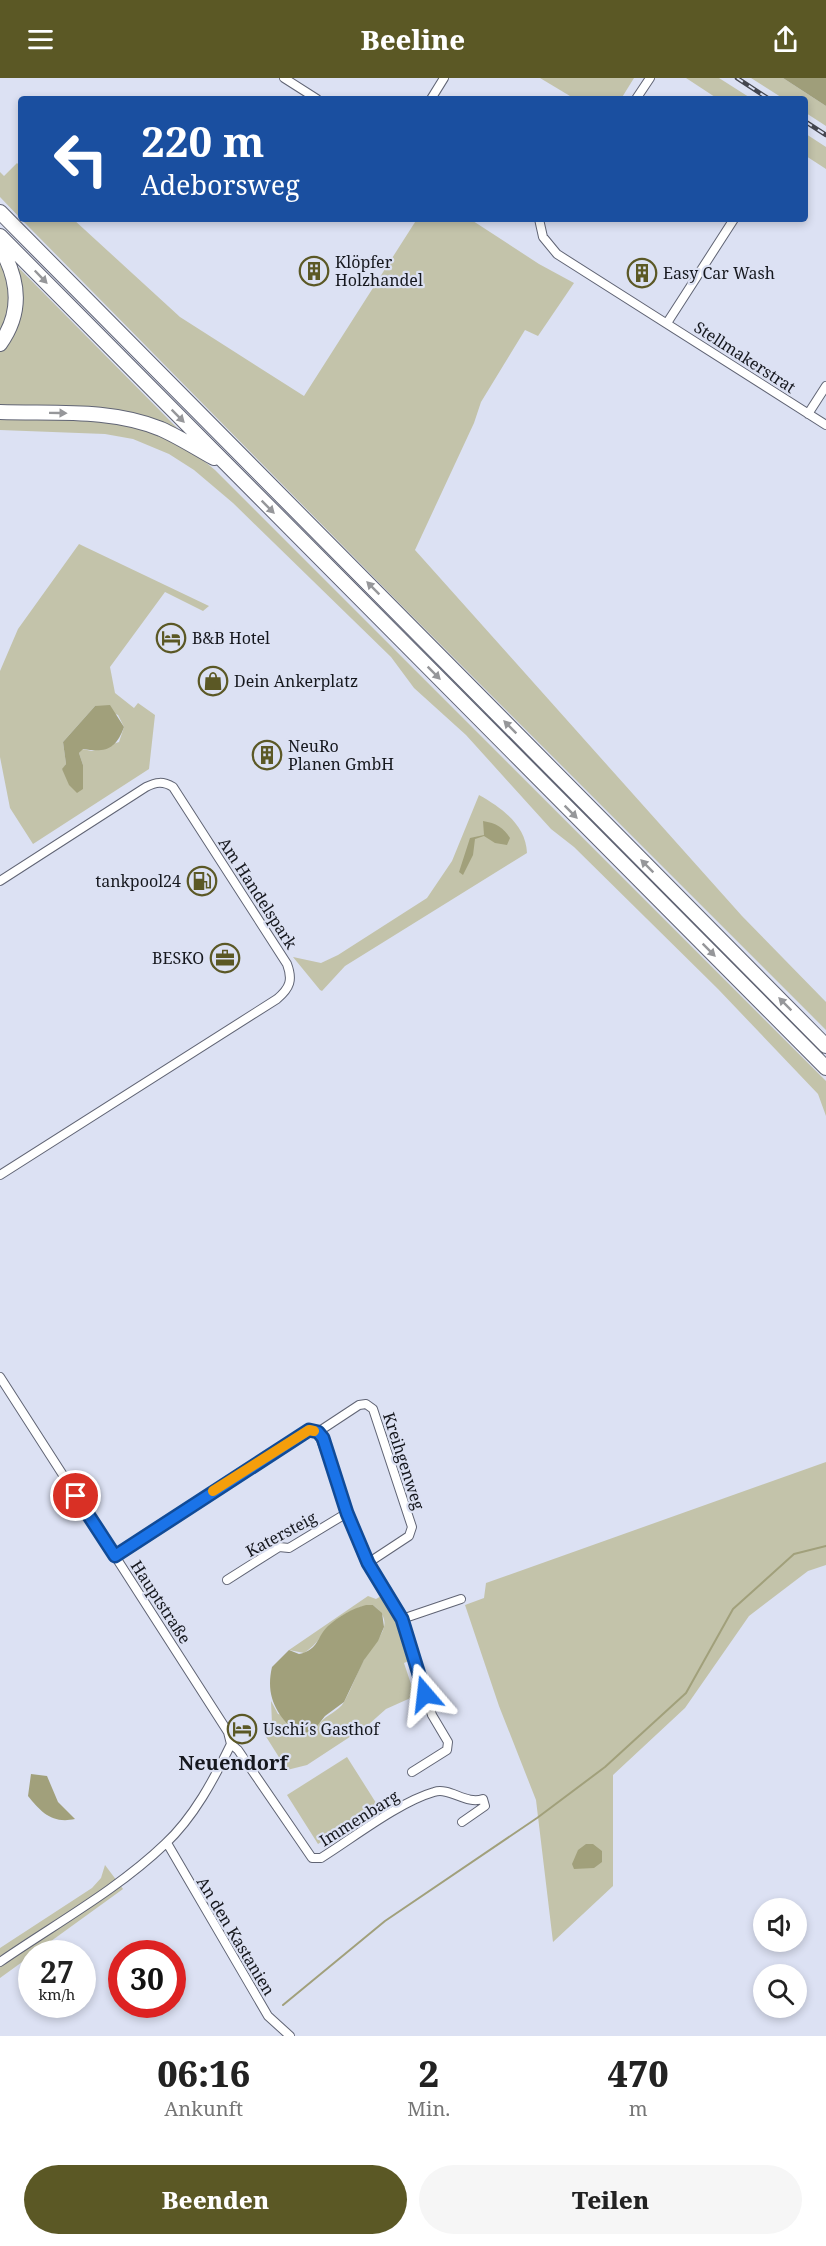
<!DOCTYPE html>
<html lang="de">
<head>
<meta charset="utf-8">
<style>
  :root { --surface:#fff; --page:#f6f6f6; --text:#222; --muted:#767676; --accent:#5b5825 }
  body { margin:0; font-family:"Noto Serif",serif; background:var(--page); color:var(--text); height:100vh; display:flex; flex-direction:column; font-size:22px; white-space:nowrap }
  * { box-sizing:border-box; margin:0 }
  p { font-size:20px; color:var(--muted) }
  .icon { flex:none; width:33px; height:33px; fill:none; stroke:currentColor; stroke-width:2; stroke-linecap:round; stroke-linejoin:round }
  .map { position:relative; height:1958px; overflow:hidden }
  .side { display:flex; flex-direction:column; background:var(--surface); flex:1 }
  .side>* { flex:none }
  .banner { position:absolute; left:18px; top:18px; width:790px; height:126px; border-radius:6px; box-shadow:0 3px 9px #0003; background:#1a4fa0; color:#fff; overflow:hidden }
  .controls { position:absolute; left:753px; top:1820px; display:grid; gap:12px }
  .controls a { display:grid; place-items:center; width:54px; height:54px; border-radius:50%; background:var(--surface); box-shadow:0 3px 9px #0003; font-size:30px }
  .speed { position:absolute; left:18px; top:1862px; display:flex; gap:12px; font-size:30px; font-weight:700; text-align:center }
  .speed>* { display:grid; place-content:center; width:78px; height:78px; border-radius:50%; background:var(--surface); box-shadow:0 3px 9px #0003; line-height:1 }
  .speed small { font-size:15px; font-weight:400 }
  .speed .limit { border:9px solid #d22; background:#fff; color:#111 }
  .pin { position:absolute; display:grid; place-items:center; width:51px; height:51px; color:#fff; margin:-26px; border:3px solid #fff; border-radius:50%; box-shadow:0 2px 6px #0007 }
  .me { position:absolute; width:66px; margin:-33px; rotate:343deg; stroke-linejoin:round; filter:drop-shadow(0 0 4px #0008) }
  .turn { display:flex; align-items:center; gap:21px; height:126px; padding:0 24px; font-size:27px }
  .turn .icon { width:78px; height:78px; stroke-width:2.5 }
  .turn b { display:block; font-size:42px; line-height:51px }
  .eta { display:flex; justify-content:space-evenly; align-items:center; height:102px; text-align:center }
  .eta b { font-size:36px; font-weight:800; line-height:42px }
  .cta { display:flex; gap:12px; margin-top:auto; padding:12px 24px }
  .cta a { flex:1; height:69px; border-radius:36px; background:var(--accent); color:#fff; font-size:24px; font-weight:800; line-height:69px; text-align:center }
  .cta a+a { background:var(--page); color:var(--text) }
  header { display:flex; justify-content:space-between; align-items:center; height:78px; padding:0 24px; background:var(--accent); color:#fff; font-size:27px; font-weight:800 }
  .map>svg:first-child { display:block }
</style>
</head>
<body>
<header><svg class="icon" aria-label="menu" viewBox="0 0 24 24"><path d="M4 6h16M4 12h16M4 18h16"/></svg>Beeline<svg class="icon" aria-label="share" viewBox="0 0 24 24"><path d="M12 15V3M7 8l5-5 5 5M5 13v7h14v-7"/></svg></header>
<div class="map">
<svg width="826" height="1958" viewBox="0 0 826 1958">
  <rect width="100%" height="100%" fill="#dce1f3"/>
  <!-- green -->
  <path fill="#c3c3aa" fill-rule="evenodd" d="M540,0H634L621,21H575Z
    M686,0H719L752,21H718Z
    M751,0H783L826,28V48L806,35V21H784Z
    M806,56L826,69V91L806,78Z
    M17,85L21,89V141L0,119V94L4,98Z
    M21,141H73L180,239L304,318L417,141H470L539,186L574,205L538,258L525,252L481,324L474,345L415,472L742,838L826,924V952L404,530Z
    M0,178C16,205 11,231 0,259Z
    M14,185L189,362L166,349L0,330V274L9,262Z
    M0,337C50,339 104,336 153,352C175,359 197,377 215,392L826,1003V1038L818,1016L718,911L574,769L551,751L466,657L414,610L391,579L233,425L194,392L169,376L133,361L105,356L0,352Z
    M79,466L209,528L203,533L165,514L110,589L115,615L134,630L138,625L155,637L149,691L33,766L10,730L0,679V593L18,551ZM95,628L118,637L124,649L119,664L92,673L82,671L79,675L83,687L62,692L66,686L63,664Z
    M479,717C502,730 526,747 527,775L345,888L322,913L320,912L293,879L321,885L338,877L427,820L452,783Z
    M826,1384V1487L808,1493L749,1538L685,1630L613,1697V1808L553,1864L536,1722L499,1628L465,1527L484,1520L486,1505Z
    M383,1517L398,1542L411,1582L404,1585L415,1618L386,1631L368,1647L307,1687L287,1692L265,1657L272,1646L271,1623L278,1636L320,1645C326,1637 339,1633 344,1624C352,1610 358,1592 366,1578C376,1561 398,1546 373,1527C359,1526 331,1542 324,1554C318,1563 314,1568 304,1575L289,1572L368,1518L376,1521Z
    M347,1679L378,1728L318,1766L287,1717Z
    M105,1787L123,1811L0,1900V1870L92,1810L101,1800Z"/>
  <!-- forest -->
  <path fill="#9f9e7a" d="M783,0H826V28Z"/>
  <!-- water -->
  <path fill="#a1a07b" d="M110,627L124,649C116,671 106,675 83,671L79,675L83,687V711L77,715L69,707L62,691L66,686L63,664L95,628Z
    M483,743C496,745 504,750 510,760L507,767L495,765L484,758L475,761L473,777L463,797L459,794L470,760L484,757Z
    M366,1527H373L382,1535L384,1549L378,1563L364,1582L344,1624L325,1638L314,1652L299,1657C277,1638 265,1619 272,1589L289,1572L299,1576C319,1572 317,1558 328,1548C338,1539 353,1530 366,1527Z
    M31,1696L47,1698L58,1724L75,1741C52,1746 41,1734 28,1718Z
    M586,1766H593L602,1773V1784L594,1790L574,1791L572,1786L578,1772Z"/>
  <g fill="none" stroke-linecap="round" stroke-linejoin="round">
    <!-- stream -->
    <path stroke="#a1a07b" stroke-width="2" d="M283,1927L385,1843L537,1740L605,1689L686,1615L733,1531L794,1476L826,1468"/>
    <!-- minor casing -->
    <g stroke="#606474" stroke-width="10">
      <path id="minor" d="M284,0L317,21
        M431,21L444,0
        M636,21L650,0
        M539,141L543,159L557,176L826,347
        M667,245L734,141
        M808,336L826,308
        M0,803L146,709C156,704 163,703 173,709L287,886C293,902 290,910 277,921L0,1097
        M0,1299L228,1654L231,1666C214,1701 194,1739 165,1766C117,1812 55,1846 0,1884
        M318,1354L359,1327L366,1326L373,1331L412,1449L409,1458L368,1485
        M115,1478L309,1352L318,1354L368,1485L402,1541L432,1637L448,1664L447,1672L412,1694
        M227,1502L279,1469L289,1470L347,1435
        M402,1541L461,1521
        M231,1666L238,1672L312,1780H321C353,1760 399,1724 434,1714C450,1709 466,1727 483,1721L485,1728L462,1744
        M167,1765L268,1938L290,1958"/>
    </g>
    <!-- motorway casing -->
    <g stroke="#606474" stroke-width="16">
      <path id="motorway" d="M0,134L826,968
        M0,158L826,990
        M0,169C19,201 23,234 0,266
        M0,334C53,336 110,330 161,351C179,359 196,370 214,380"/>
    </g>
    <!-- minor -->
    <use href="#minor" stroke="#fff" stroke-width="8"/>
    <!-- motorway -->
    <use href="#motorway" stroke="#fff" stroke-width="14"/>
    <!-- rail casing -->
    <g stroke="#44464f" stroke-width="4.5">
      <path id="rail" d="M737,0L769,21
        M806,44L826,57"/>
    </g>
    <!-- rail -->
    <use href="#rail" stroke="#dce1f3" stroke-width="2" stroke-dasharray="7" stroke-linecap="butt"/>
  </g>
  <!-- one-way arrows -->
  <defs><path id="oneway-solid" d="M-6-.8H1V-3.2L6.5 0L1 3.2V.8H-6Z" transform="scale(1.5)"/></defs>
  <g fill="#96979a">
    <use href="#oneway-solid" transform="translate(41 199) rotate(46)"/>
    <use href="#oneway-solid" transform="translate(58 335) rotate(1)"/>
    <use href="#oneway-solid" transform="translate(178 338) rotate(45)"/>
    <use href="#oneway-solid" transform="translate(268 429) rotate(45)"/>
    <use href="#oneway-solid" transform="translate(373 510) rotate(-135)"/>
    <use href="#oneway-solid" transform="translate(434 595) rotate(45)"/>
    <use href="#oneway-solid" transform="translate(510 649) rotate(-135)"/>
    <use href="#oneway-solid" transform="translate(571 734) rotate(45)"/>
    <use href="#oneway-solid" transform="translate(647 788) rotate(-135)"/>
    <use href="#oneway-solid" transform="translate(709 872) rotate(45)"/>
    <use href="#oneway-solid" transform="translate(785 926) rotate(-135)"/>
  </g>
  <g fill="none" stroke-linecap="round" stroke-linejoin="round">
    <!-- route casing -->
    <g stroke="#114b97" stroke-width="15">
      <path id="route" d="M76,1418L115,1478L309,1352L318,1354L323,1360L347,1435L368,1485L402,1541L425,1616"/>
    </g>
    <!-- route -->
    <use href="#route" stroke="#1a73e8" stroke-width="10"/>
    <!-- slow -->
    <path stroke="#f59e0b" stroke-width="10" d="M213,1413L309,1352L314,1353"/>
  </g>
  <!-- icons -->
  <defs>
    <g id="building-ring" transform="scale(1.5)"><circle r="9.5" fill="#dce1f3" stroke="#5b5825" stroke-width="1.5"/><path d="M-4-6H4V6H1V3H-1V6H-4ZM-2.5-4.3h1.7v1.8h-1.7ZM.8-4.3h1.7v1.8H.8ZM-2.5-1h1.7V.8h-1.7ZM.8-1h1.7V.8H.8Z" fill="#5b5825"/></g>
    <g id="hotel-ring" transform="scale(1.5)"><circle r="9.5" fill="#dce1f3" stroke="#5b5825" stroke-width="1.5"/><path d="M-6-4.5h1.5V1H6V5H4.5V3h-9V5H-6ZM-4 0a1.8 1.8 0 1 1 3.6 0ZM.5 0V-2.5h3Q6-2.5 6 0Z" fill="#5b5825"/></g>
    <g id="shop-ring" transform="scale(1.5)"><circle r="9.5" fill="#dce1f3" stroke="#5b5825" stroke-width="1.5"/><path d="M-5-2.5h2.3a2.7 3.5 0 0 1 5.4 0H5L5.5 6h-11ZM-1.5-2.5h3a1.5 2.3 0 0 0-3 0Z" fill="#5b5825"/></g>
    <g id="fuel-ring" transform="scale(1.5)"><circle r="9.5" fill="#dce1f3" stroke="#5b5825" stroke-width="1.5"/><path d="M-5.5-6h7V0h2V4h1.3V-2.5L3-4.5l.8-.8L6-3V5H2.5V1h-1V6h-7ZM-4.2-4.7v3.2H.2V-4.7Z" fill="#5b5825"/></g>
    <g id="office-ring" transform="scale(1.5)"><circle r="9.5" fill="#dce1f3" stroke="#5b5825" stroke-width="1.5"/><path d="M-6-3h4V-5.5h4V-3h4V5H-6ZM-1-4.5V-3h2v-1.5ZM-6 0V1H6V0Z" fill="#5b5825"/></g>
  </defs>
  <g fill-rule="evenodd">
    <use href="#building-ring" x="314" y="193"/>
    <use href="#building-ring" x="642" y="195"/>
    <use href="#hotel-ring" x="171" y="560"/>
    <use href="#shop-ring" x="213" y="603"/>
    <use href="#building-ring" x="267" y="677"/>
    <use href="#fuel-ring" x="202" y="803"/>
    <use href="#office-ring" x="225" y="880"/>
    <use href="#hotel-ring" x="242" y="1651"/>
  </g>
  <g text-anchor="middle" stroke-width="4.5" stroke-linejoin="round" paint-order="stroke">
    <!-- poi labels -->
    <g font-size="16" fill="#16181e" stroke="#dce1f3" text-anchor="start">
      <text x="335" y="190">Klöpfer<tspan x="335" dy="18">Holzhandel</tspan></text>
      <text x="663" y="201">Easy Car Wash</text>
      <text x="192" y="566">B&amp;B Hotel</text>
      <text x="234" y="609">Dein Ankerplatz</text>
      <text x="288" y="674">NeuRo<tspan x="288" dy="18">Planen GmbH</tspan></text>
      <text x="181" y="809" text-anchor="end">tankpool24</text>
      <text x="204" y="886" text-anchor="end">BESKO</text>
      <text x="263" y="1657">Uschi´s Gasthof</text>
    </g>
    <!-- street labels -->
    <g font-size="16" fill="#16181e" stroke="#dce1f3">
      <text transform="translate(745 279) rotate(33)" y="6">Stellmakerstrat</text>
      <text transform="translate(258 815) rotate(57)" y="6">Am Handelspark</text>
      <text transform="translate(404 1383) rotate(72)" y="6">Kreihgenweg</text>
      <text transform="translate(281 1456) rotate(-28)" y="6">Katersteig</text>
      <text transform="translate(161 1524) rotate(57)" y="6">Hauptstraße</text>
      <text transform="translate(359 1740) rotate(-32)" y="6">Immenbarg</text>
      <text transform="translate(236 1858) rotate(59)" y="6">An den Kastanien</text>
    </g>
    <!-- quarter labels -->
    <g font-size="20" font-weight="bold" fill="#16181e" stroke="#dce1f3">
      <text x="233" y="1692">Neuendorf</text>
    </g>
  </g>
</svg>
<div class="controls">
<a><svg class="icon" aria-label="sound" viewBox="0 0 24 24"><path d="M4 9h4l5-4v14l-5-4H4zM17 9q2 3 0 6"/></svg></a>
<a><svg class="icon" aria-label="search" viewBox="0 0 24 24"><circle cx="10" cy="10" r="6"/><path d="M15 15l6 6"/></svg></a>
</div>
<div class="speed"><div>27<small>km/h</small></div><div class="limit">30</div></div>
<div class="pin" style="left:76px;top:1418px;background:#d93025"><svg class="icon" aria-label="arrive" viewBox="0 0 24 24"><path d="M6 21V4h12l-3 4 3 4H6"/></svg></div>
<svg class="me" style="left:425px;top:1616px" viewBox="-20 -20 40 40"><path d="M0-17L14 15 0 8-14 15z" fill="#1a73e8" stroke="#fff" stroke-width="4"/></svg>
<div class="banner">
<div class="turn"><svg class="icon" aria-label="left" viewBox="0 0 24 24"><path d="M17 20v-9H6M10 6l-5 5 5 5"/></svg><div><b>220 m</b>Adeborsweg</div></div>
</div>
</div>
<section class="side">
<div class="eta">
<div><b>06:16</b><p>Ankunft</p></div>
<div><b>2</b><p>Min.</p></div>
<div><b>470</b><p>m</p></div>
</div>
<div class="cta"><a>Beenden</a><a>Teilen</a></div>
</section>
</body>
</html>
